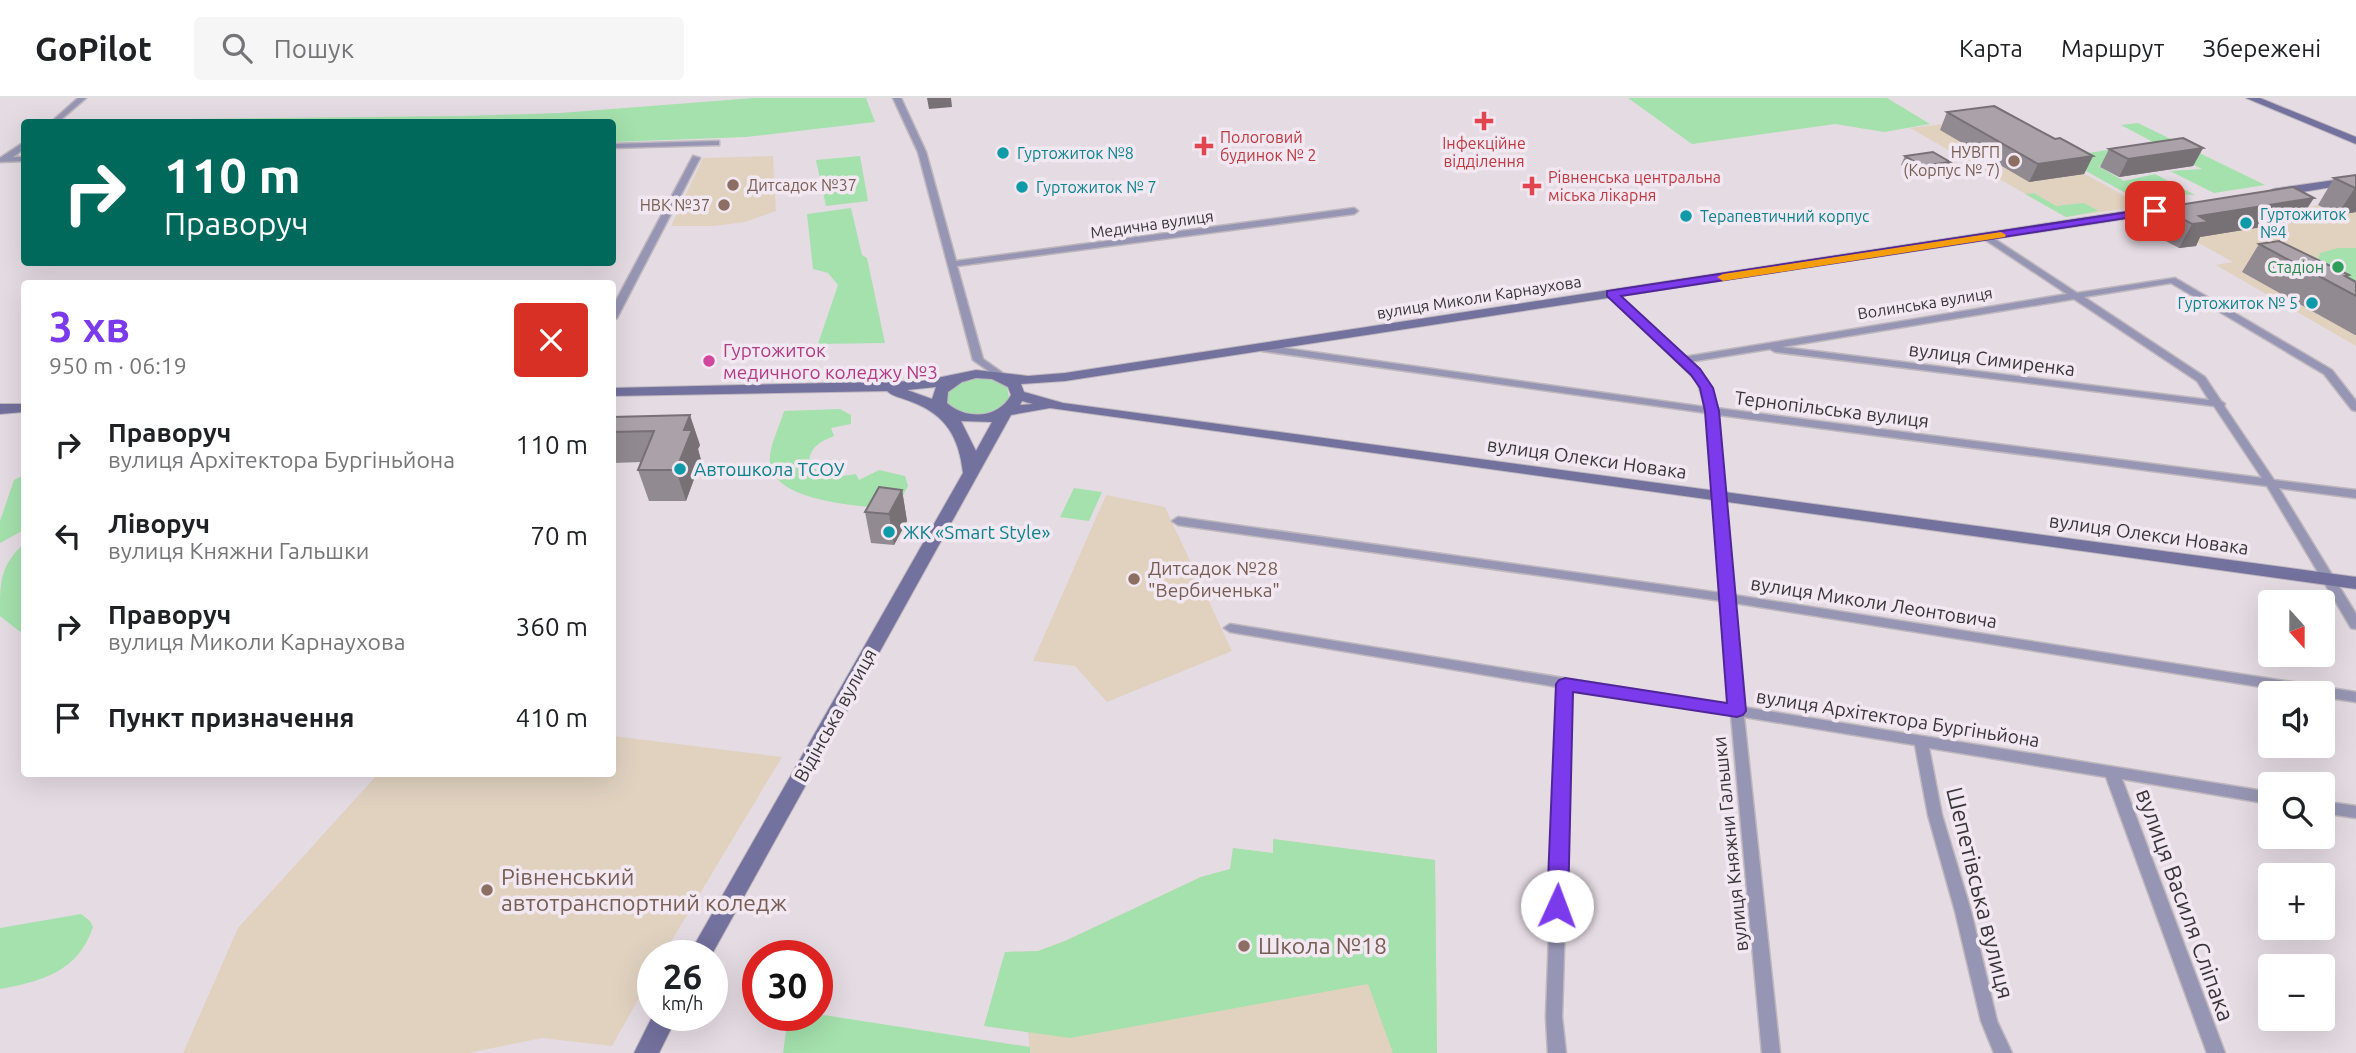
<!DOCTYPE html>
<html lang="uk">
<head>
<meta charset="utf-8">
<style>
  :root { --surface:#fff; --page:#f6f6f6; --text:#202124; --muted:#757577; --line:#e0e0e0; --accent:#7c3aed }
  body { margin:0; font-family:Ubuntu,sans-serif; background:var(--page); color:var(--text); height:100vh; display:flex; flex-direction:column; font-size:26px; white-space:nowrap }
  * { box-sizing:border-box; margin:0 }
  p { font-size:23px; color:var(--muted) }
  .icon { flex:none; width:38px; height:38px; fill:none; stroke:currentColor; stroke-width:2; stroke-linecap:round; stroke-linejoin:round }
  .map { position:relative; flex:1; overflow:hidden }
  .side { position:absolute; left:21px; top:182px; width:595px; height:497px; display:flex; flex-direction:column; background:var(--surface); border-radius:7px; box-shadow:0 7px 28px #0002 }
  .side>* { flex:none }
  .banner { position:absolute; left:21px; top:21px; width:595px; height:147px; border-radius:7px; box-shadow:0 7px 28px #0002; background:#00695c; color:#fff; overflow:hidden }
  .needle { width:46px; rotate:159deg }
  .tools { position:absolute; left:2258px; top:492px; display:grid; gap:14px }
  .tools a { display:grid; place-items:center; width:77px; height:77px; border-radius:7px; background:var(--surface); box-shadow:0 7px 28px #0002; font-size:35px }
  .speed { position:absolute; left:637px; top:842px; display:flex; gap:14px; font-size:35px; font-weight:700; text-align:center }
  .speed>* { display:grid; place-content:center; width:91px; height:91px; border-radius:50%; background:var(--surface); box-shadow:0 7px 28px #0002; line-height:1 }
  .speed small { font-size:18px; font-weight:400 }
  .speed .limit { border:10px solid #d22; background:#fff; color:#111 }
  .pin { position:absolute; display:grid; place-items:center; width:60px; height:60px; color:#fff; margin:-30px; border-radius:14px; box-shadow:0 4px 10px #0006 }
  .me { position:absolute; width:77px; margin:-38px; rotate:2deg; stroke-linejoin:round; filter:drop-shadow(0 0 5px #0008) }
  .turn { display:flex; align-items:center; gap:24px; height:147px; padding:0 28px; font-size:32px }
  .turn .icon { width:91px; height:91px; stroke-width:2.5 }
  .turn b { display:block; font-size:49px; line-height:60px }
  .round { display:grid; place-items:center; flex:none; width:74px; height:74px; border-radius:7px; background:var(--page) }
  .headline { display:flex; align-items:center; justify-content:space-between; height:119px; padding:0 28px }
  h1 { font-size:42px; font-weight:700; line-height:52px; color:var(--accent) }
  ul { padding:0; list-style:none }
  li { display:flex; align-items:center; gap:21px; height:91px; padding:0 28px }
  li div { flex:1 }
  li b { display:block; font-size:26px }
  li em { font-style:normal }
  header { display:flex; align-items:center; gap:42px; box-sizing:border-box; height:98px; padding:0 35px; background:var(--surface); border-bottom:2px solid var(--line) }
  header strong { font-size:33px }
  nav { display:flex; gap:38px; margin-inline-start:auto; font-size:24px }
  .search { width:490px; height:63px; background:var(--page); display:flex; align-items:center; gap:18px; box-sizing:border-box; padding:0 24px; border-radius:7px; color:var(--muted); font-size:26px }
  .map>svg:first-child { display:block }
</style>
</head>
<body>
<header>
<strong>GoPilot</strong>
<div class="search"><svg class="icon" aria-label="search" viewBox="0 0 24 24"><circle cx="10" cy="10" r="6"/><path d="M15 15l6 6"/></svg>Пошук</div>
<nav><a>Карта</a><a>Маршрут</a><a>Збережені</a></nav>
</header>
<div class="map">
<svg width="2356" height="955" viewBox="0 0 2356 955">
  <rect width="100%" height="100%" fill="#e5dbe3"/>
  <!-- education -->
  <path fill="#e1d2c0" d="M1986,21L2045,54L2143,108L2066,119L1910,30Z
    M773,58L776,113L745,124L714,128H671L703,60Z
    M2356,101V248L2216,167L2233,164L2173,131Z
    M1106,397L1165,409L1232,553L1107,604L1075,568L1033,563Z
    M613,638L782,659L663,857L653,858V875L612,948L542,940L469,955H183L238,830L378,676H612Z
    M1273,741L1435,762L1437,955H1030L1028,934L984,928L1005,854L1038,853L1065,843L1201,779L1230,771L1233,750L1273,755Z"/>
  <!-- green -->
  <path fill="#a4e1ad" d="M754,0H866L875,24L746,39L613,44L612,24H187L190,21L464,18L560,15Z
    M1628,0H1887L1930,26L1884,34L1835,26L1692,46Z
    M2138,25L2265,87L2214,95L2170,73L2202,71L2173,56L2098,68L2124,83L2155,76L2195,97L2177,96L2169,103L2145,106L2061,59L2155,45L2121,27Z
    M860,58L868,103L826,108L816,62Z
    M2034,95L2056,108L2084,105L2099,113L2066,119L2025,96Z
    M851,110L862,157L867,160L885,245L818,246L838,187L828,175L813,171L807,116Z
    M2338,150H2356V193L2317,166L2320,155Z
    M972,281H992L1007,289L1009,300C995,323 965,319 946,305L947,293L962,283Z
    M840,311L851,317V326L831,330L834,338C822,343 810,348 809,364C819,381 838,379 856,376L859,382L879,372L905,378L908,388L895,412C863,407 775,406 770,365C768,350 780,328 784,313Z
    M24,377V432L0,445V423L14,382Z
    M1074,390L1102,394L1089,423L1060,419Z
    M24,445V537L0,518C0,482 0,469 24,445Z
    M1273,741L1435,762L1437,955H1393L1368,886L1070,940L984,928L1005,854L1038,853L1065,843L1201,779L1230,771L1233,750L1273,755Z
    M81,816L90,823L93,829C78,874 42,883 0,891V830Z
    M817,916L1030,949V955H783L788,919Z"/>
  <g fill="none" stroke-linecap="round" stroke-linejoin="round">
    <!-- minor casing -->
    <g stroke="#bfb7be" stroke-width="3">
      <path id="minor" d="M78,0H86L58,24H51Z
        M893,0H901L926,54L956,163L1354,110L1358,113L1354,116L957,168L983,261L1007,278V282L1003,283L973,262L918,54Z
        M719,43V47H716L612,50V46Z
        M21,46H24V51L13,59H24V63L0,64V60Z
        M693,58L700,60L617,220L612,223V210Z
        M1987,136L2077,195L2175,180L2332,272L2356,303V313L2352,312L2324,276L2171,185L2084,199L2205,279L2221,303L2225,306L2224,308L2274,382L2356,392V400L2279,390L2356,516V531L2351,530L2267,388L1718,317L1734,497L2356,594V604L2322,599V595H2299L1734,505L1743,609L2270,694V706L2122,681L2225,955H2207L2106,679L1929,650L1942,717L1971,813L1997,923L2012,955H1994L1981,923L1955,813L1928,717L1915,647L1744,619L1780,955H1762L1731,617L1572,591L1562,919L1566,955H1548L1546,919L1558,589L1230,534L1224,530L1230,526L1730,607L1722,503L1178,427L1172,423L1178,419L1721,495L1707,315L1262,253L1257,250L1262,247L1705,309L1697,283L1609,198V194H1615L1684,259L2067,196L1984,141L1983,139ZM2074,201L2197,283L2209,302L1782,249ZM1770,251L1775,254L2214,308L2262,380L1716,310L1707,282L1689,264Z
        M2322,703L2356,708V720L2322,715Z"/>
    </g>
    <!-- secondary casing -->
    <g stroke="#bfb7be" stroke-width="2">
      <path id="secondary" d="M2246,0H2260L2356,39V46Z
        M2356,79V85L2273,99L2267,95L2273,91Z
        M2173,106L2177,107V113L1065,283L1021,286L1024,294L1063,305L2356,479V491L1050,310L1011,317L711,858H688L963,375C959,339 946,317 912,304C903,300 893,299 887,293L612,298V290L922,283L976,272L1028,278L1065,275ZM976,280L992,281L1008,289L1011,297C998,321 966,322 947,305L948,294L962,284ZM936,289L932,301L907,292ZM1022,303L1033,306L1020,307ZM961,323L992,324L976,353Z
        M0,306H24V314L0,316Z
        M653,917H678L659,955H634Z"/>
    </g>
    <!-- minor -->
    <use href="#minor" fill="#9695b3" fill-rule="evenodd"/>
    <!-- secondary -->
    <use href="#secondary" fill="#73719d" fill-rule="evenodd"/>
  </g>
  <!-- wall -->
  <path fill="#928a91" d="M1947,14L2055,41L2093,58L2084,76L2029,84L1940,32Z
    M2203,50L2193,68L2119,79L2100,69L2109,51Z
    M1905,58L1946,73L1918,77L1901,67Z
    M2356,77V114L2337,117L2318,107L2334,80Z
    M2154,106L2179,107L2299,123L2200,139L2196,148L2179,150L2141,130Z
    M2259,146L2349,177L2348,179L2356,198V237H2355L2242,174Z
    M612,319L700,347L698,351L701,362L686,403H649L638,372L642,364L612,365Z
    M902,392L907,423L894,447L871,445L865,414Z"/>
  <!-- shaded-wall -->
  <path fill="#777176" d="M927,0H951L952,9L929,11Z
    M2203,50L2193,68L2119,79L2128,61Z
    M2093,58L2084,76L2029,84L2038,66Z
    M1950,64L1946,73L1918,77L1922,68Z
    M2355,90H2356V114L2337,117Z
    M2314,100L2299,123L2200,139L2196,148L2179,150L2192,126L2199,118Z
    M690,317L700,347L698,351L701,362L686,403L676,372L684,332Z
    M902,392L907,423L894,447L889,416Z"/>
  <!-- building -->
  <path fill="#aaa1a9" stroke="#777176" stroke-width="2" d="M1994,8L2055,41L2060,40L2093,58L2038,66L1947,14Z
    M2183,40L2203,50L2128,61L2109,51Z
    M1933,54L1950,64L1922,68L1905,58Z
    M2356,77V90H2355L2334,80Z
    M2293,89L2314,100L2199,118L2209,124L2192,126L2154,106L2171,103L2179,107Z
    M2279,143L2349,177L2345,178L2356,184V198L2259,146Z
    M690,317L684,332H692L676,372H638L654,333L612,334V319Z
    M879,389L902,392L889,416L865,414Z"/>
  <!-- route -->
  <path fill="#7c3aed" stroke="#51269a" stroke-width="2" d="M2155,110L2159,111V115L1621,198L1700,271L1713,290L1719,313L1746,613L1743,617L1737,619L1573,594L1568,808L1565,814L1557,817L1550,814L1547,808L1556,586L1559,582L1565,580L1727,605L1705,313L1700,290L1691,277L1607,198V193Z"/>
  <!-- slow -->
  <path fill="#f59e0b" d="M2001,134L2006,137L2005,139L1723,183L1717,179L1723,176Z"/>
  <!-- markers -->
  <g fill="#e0444e" stroke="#f2e8f1" stroke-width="2.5">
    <path d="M1480.5 12.5h7v7h7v7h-7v7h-7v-7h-7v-7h7z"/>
    <path d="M1200.5 37.5h7v7h7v7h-7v7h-7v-7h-7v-7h7z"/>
    <path d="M1528.5 77.5h7v7h7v7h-7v7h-7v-7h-7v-7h7z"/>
  </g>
  <g fill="#0f9aa8" stroke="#f2e8f1" stroke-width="2.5">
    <circle cx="1003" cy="55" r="7"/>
    <circle cx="1022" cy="89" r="7"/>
    <circle cx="1686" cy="118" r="7"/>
    <circle cx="2246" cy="125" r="7"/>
    <circle cx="2312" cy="205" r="7"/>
    <circle cx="680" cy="371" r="7"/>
    <circle cx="889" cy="434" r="7"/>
  </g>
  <g fill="#8d6e63" stroke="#f2e8f1" stroke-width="2.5">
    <circle cx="2014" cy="63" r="7"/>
    <circle cx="733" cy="87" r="7"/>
    <circle cx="724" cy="107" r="7"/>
    <circle cx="1134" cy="481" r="7"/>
    <circle cx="487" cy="792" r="7"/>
    <circle cx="1244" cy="848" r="7"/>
  </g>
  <circle fill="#2e9e5b" stroke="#f2e8f1" stroke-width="2.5" cx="2338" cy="169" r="7"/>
  <circle fill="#d1479c" stroke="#f2e8f1" stroke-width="2.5" cx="709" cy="263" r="7"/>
  <g text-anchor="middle" stroke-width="7" stroke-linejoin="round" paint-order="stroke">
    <!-- far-health labels -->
    <g font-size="16" fill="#be3a42" stroke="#f2e8f1" text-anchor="start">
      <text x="1220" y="45">Пологовий<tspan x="1220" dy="18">будинок № 2</tspan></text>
      <text x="1484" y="51" text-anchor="middle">Інфекційне<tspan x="1484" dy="18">відділення</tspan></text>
      <text x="1548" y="85">Рівненська центральна<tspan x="1548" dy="18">міська лікарня</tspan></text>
    </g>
    <!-- far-education labels -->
    <g font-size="16" fill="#785e54" stroke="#f2e8f1" text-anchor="end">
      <text x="2000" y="60">НУВГП<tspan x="2000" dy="18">(Корпус № 7)</tspan></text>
      <text x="747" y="93" text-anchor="start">Дитсадок №37</text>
      <text x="710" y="113">НВК №37</text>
    </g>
    <!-- far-culture labels -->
    <g font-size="16" fill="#0d838f" stroke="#f2e8f1" text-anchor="start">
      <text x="1017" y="61">Гуртожиток №8</text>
      <text x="1036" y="95">Гуртожиток № 7</text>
      <text x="2260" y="122">Гуртожиток<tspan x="2260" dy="18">№4</tspan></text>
      <text x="1700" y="124">Терапевтичний корпус</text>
      <text x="2298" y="211" text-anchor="end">Гуртожиток № 5</text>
    </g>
    <!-- far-street labels -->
    <g font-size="16" fill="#393639" stroke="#f2e8f1">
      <text transform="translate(1152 126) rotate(-8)" y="6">Медична вулиця</text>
      <text transform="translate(1479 199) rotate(-9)" y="6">вулиця Миколи Карнаухова</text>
      <text transform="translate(1925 205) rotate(-9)" y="6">Волинська вулиця</text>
    </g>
    <!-- far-leisure labels -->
    <g font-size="16" fill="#27864d" stroke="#f2e8f1" text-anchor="end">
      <text x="2324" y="175">Стадіон</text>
    </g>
    <!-- hotel labels -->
    <g font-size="19" fill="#b23c85" stroke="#f2e8f1" text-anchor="start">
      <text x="723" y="259">Гуртожиток<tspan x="723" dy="22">медичного коледжу №3</tspan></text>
    </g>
    <!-- street labels -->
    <g font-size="19" fill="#393639" stroke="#f2e8f1">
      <text transform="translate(1992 261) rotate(7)" y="7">вулиця Симиренка</text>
      <text transform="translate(1832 311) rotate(7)" y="7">Тернопільська вулиця</text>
      <text transform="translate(1587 360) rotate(8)" y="7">вулиця Олекси Новака</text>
      <text transform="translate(2149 436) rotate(8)" y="7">вулиця Олекси Новака</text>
      <text transform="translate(1874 504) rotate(9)" y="7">вулиця Миколи Леонтовича</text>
      <text transform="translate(835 617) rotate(-61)" y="7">Відінська вулиця</text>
      <text transform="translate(1898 620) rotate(9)" y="7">вулиця Архітектора Бургіньйона</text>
      <text transform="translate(1730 746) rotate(-96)" y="7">вулиця Княжни Гальшки</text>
    </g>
    <!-- culture labels -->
    <g font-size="19" fill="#0d838f" stroke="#f2e8f1" text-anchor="start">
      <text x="694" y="378">Автошкола ТСОУ</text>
      <text x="903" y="441">ЖК «Smart Style»</text>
    </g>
    <!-- education labels -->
    <g font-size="19" fill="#785e54" stroke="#f2e8f1" text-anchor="start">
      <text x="1148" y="477">Дитсадок №28<tspan x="1148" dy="22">"Вербиченька"</tspan></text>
    </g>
    <!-- near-education labels -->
    <g font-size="23" fill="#785e54" stroke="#f2e8f1" text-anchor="start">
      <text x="501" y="787">Рівненський<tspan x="501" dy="26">автотранспортний коледж</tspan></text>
      <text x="1258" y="856">Школа №18</text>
    </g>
    <!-- near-street labels -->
    <g font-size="23" fill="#393639" stroke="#f2e8f1">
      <text transform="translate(1980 795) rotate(76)" y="8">Шепетівська вулиця</text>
      <text transform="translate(2185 807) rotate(70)" y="8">вулиця Василя Сліпака</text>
    </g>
  </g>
</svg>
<div class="tools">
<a><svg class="needle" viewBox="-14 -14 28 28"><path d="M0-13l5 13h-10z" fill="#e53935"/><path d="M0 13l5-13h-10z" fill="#757577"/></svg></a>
<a><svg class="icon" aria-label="sound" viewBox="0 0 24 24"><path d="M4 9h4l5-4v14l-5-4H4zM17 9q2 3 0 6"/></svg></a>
<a><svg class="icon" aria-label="search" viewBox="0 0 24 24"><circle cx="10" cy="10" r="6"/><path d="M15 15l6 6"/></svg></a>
<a>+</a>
<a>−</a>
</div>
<div class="speed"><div>26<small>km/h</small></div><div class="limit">30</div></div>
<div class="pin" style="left:2155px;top:113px;background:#d93025"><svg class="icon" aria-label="arrive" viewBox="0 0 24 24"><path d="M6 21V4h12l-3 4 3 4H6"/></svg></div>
<svg class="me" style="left:1557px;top:808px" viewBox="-20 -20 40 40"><circle r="19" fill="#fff"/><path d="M0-13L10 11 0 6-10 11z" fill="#7c3aed"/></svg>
<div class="banner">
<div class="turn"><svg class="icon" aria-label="right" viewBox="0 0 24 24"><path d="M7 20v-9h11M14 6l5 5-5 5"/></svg><div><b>110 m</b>Праворуч</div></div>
</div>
<section class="side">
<div class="headline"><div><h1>3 хв</h1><p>950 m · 06:19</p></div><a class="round" style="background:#d93025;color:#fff"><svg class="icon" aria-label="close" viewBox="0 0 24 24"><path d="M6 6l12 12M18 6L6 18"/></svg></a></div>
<ul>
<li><svg class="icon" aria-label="right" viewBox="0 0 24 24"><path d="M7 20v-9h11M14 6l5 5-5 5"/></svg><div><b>Праворуч</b><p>вулиця Архітектора Бургіньйона</p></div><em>110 m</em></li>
<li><svg class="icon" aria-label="left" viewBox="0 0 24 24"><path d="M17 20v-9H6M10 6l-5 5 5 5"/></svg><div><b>Ліворуч</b><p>вулиця Княжни Гальшки</p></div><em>70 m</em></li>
<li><svg class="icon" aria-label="right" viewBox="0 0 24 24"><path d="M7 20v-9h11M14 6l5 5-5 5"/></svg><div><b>Праворуч</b><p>вулиця Миколи Карнаухова</p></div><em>360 m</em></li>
<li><svg class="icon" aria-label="arrive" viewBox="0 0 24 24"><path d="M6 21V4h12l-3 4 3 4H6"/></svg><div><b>Пункт призначення</b></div><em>410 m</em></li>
</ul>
</section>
</div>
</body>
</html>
